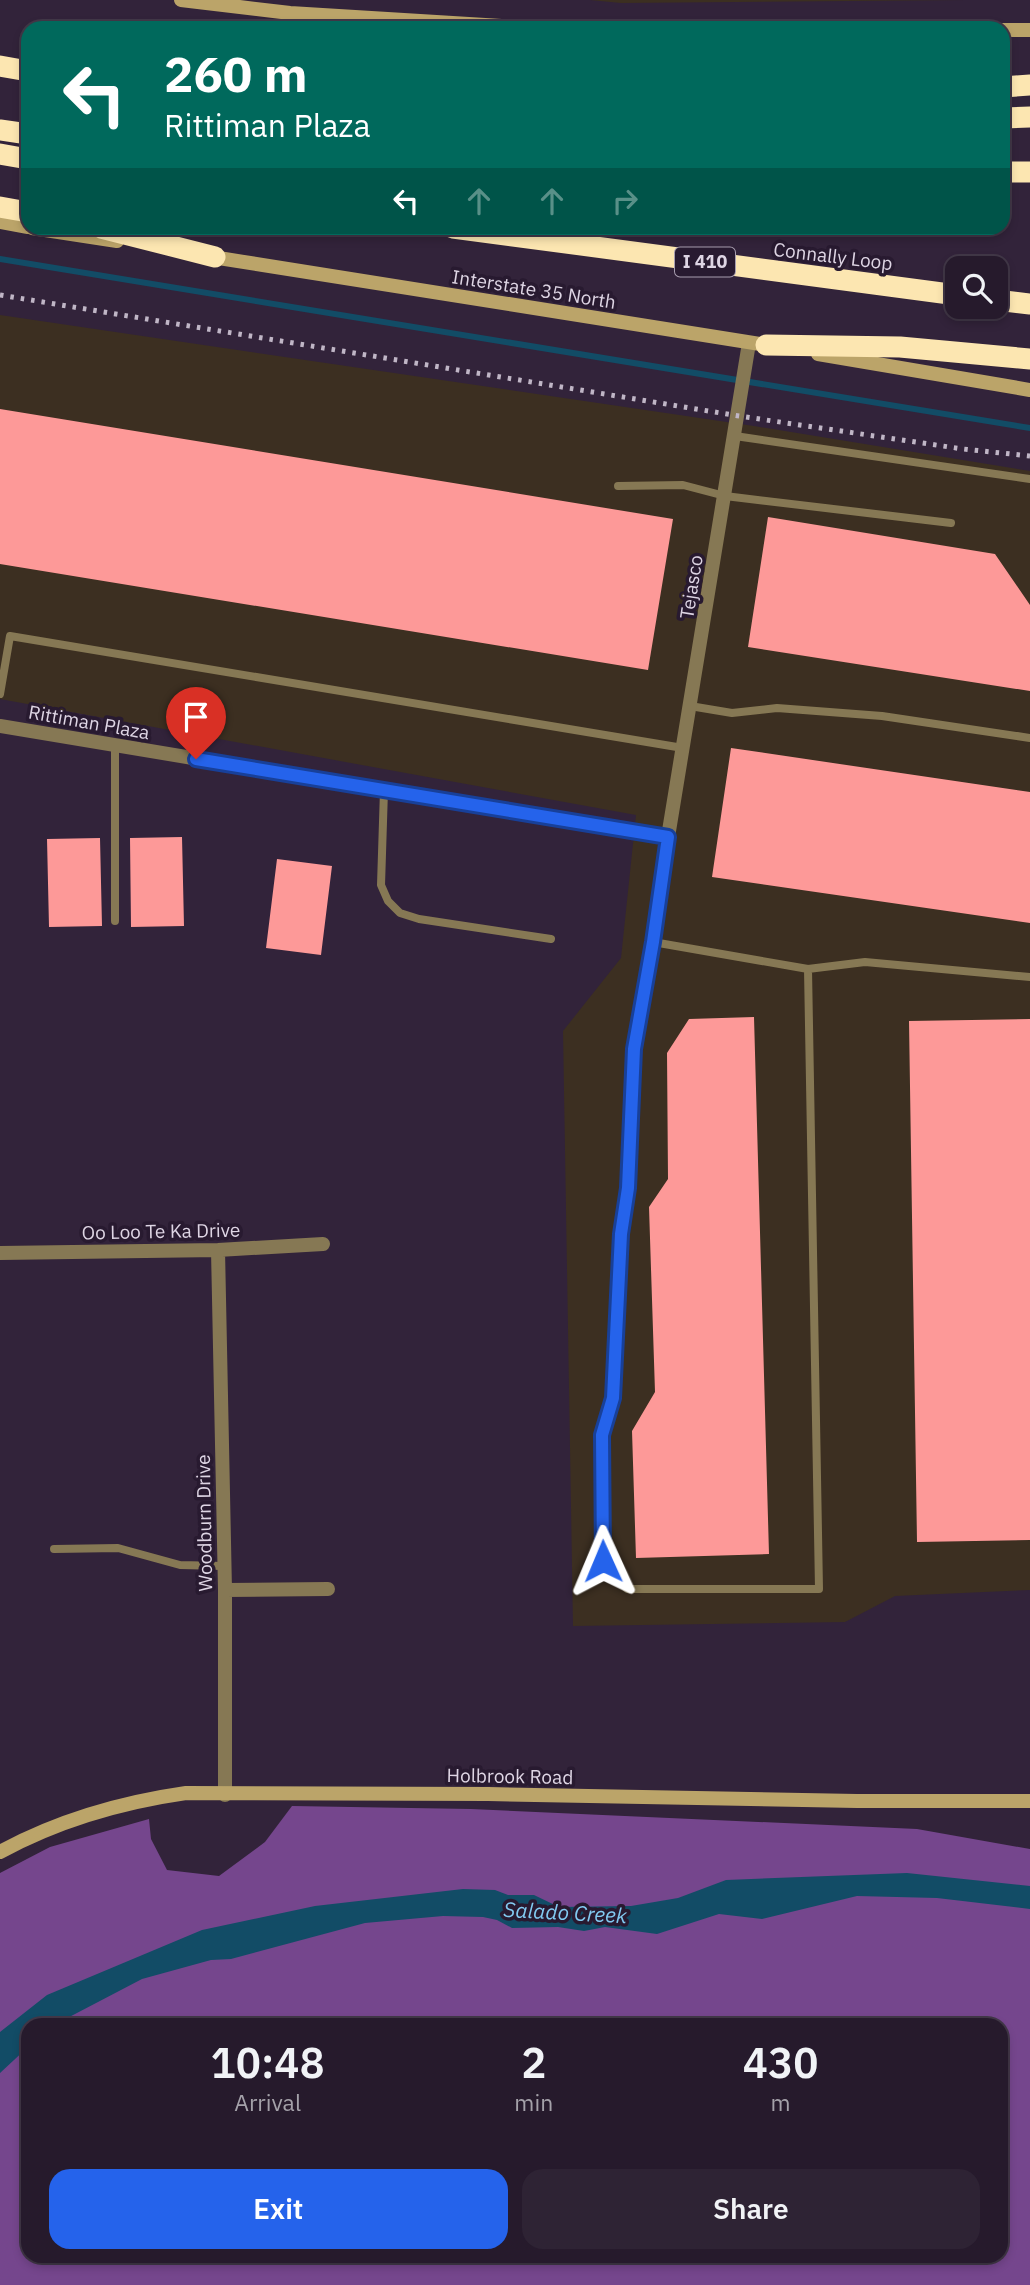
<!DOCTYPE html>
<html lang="en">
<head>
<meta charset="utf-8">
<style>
  :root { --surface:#261a2c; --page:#2e2334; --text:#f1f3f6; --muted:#a4a1a9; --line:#423848; --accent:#2563eb }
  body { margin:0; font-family:"IBM Plex Sans",sans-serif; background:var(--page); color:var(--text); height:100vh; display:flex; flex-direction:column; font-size:26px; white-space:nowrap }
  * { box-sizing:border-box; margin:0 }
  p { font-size:23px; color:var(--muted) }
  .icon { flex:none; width:38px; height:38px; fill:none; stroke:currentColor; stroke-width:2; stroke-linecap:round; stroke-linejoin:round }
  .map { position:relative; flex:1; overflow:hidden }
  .sheet { position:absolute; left:21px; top:2018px; width:987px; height:245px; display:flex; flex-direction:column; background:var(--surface); border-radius:21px; box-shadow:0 4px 10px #0003,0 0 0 2px var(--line) }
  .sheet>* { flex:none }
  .guide { position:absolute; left:21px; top:21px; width:989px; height:214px; border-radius:21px; box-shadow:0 4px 10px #0003,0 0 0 2px var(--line); background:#00695c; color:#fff; overflow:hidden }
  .fabs { position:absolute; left:945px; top:256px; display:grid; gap:14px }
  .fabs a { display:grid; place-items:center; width:63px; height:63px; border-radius:14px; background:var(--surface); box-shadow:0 4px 10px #0003,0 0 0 2px var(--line); font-size:35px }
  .pin { position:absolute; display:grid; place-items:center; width:60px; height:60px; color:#fff; margin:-72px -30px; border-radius:50% 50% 50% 0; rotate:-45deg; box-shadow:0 0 7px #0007 }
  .pin .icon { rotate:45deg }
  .me { position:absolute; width:77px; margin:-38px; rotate:359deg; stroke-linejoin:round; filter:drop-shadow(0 0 5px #0008) }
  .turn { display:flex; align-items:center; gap:24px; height:147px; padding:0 28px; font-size:32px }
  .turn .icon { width:91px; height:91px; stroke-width:2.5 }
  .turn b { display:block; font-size:49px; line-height:60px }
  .lanes { display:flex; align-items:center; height:66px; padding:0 28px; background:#0003; justify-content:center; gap:35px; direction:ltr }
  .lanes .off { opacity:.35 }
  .eta { display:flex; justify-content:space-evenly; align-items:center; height:119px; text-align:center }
  .eta b { font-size:42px; font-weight:600; line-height:49px }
  .action { display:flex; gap:14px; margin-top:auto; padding:14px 28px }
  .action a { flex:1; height:80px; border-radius:21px; background:var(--accent); color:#fff; font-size:28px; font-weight:600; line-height:80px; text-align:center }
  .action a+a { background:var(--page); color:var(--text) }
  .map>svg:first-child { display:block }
</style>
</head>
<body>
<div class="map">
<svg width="1030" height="2285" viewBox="0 0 1030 2285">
  <rect width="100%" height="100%" fill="#32233a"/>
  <!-- industrial -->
  <path fill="#3c2f21" d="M590,0H964L621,3Z
    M0,315L754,426L1030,471V1590L895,1596L845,1622L573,1626L563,1031L621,958L636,815L0,699Z"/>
  <!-- forest -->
  <path fill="#75468d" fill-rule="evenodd" d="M292,1806L471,1809L917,1829L1030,1849V2285H0V1873L50,1847L149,1819L151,1839L167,1870L219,1876L265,1842ZM28,2025H1001V2256H28Z"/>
  <!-- water -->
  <path fill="#124c66" d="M907,1873L1030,1886V1909L937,1898L857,1896L762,1919L719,1914L657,1934L605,1927L584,1931L558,1927L512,1928L497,1920L483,1917L443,1916L365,1923L231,1959L211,1960L142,1979L54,2025H28V2047L0,2073V2032L47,1995L202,1930L315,1906L463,1889L495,1890L508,1895H534L559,1907L631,1906L678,1898L726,1880Z"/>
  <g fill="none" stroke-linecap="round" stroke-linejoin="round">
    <!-- stream -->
    <path stroke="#124c66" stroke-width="6" d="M0,259L1030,428"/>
  </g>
  <!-- building -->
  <path fill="#fd9998" d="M0,409L673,519L648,670L0,564Z
    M768,517L995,554L1030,605V691L748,647Z
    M731,748L1030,792V923L712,877Z
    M182,837L184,926L131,927L130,838Z
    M100,838L102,926L49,927L47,839Z
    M277,859L332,866L321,955L266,948Z
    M754,1017L769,1554L636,1558L632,1431L655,1392L649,1207L668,1179L667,1053L689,1019Z
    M1030,1019V1540L917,1542L909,1021Z"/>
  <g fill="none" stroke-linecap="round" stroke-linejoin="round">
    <!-- lane -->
    <path stroke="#867854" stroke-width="8" d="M735,436L1030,479
      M618,486L683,485L725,496L951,523
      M0,694L10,636L683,748
      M690,706L732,713L777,708L882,716L1030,738
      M115,746V921
      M384,790L381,885L388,901L400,913L419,919L551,939
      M653,942L634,1049L628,1188L621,1233L613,1398L602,1435L603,1561L627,1589H819L808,969L653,942L668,837
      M808,969L865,962L1030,977
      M54,1549L118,1548L180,1565L224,1566"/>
    <!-- street -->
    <path stroke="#867854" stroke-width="14" d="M0,726L668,837L749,343
      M218,1250L225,1590V1795
      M0,1253L218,1250L323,1244
      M225,1590L328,1589"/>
    <!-- secondary -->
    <path stroke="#bba469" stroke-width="14" d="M181,0L290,13L535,28
      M1003,30H1030
      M0,222L28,227
      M32,228L117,241
      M206,256L773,346
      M818,354L1030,390
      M0,1852C57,1821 123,1802 186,1793L488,1794L857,1801H1030"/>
    <!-- highway -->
    <path stroke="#fce6b1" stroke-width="21" d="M0,66L28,71
      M1003,87L1030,85
      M1003,118L1030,117
      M0,130L28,134
      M0,154L28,159
      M1003,172H1030
      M0,207L28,212
      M101,228L215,257
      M453,228L957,295
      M996,300L1030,304
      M766,345L900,347L1030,359"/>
    <!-- rail -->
    <path stroke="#c0b6c6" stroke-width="5" stroke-dasharray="3.5 7" stroke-linecap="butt" d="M0,295L739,416L963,449L1030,456"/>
  </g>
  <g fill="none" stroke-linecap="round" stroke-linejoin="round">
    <!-- route casing -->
    <g stroke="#184099" stroke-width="18">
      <path id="route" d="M196,759L668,837L653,942L634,1049L628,1188L621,1234L613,1398L602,1435L603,1561"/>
    </g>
    <!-- route -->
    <use href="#route" stroke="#2563eb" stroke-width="12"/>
  </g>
  <g text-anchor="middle" stroke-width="7" stroke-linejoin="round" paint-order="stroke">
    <!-- shield labels -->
    <rect fill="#281a30" stroke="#a79dae" stroke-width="2" x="675" y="247.5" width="60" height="29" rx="5"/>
    <g font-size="18" font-weight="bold" fill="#ded5e4">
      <text x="705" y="268">I 410</text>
    </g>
    <!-- street labels -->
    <g font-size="19" fill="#ded5e4" stroke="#281a30">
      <text transform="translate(833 256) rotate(7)" y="7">Connally Loop</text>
      <text transform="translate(534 289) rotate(9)" y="7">Interstate 35 North</text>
      <text transform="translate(691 587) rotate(-81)" y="7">Tejasco</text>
      <text transform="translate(89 722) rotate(10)" y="7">Rittiman Plaza</text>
      <text transform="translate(161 1231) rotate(-1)" y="7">Oo Loo Te Ka Drive</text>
      <text transform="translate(204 1523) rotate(-91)" y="7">Woodburn Drive</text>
      <text transform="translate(510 1776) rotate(1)" y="7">Holbrook Road</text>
    </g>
    <!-- water labels -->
    <g font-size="21" font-style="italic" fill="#82caf1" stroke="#281a30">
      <text transform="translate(565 1913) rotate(3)" y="7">Salado Creek</text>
    </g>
  </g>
</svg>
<div class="fabs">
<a><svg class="icon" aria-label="search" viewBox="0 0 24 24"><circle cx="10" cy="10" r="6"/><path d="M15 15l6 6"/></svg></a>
</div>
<div class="pin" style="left:196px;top:759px;background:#d93025"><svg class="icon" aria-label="arrive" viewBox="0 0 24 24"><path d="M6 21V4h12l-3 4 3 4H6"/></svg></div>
<svg class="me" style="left:603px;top:1561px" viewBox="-20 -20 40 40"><path d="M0-17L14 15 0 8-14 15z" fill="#2563eb" stroke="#fff" stroke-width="4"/></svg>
<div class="guide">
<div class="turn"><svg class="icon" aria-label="left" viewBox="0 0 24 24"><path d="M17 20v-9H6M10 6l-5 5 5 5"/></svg><div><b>260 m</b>Rittiman Plaza</div></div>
<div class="lanes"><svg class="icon" aria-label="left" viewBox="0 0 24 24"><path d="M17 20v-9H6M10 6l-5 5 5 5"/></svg><svg class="icon off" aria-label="ahead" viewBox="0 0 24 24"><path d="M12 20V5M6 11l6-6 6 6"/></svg><svg class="icon off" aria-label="ahead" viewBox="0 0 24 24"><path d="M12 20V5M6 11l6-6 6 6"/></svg><svg class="icon off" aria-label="right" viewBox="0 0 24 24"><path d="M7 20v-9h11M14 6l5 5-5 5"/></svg></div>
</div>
<section class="sheet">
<div class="eta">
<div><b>10:48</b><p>Arrival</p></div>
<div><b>2</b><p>min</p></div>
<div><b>430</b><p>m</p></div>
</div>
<div class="action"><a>Exit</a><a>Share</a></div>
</section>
</div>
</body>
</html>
